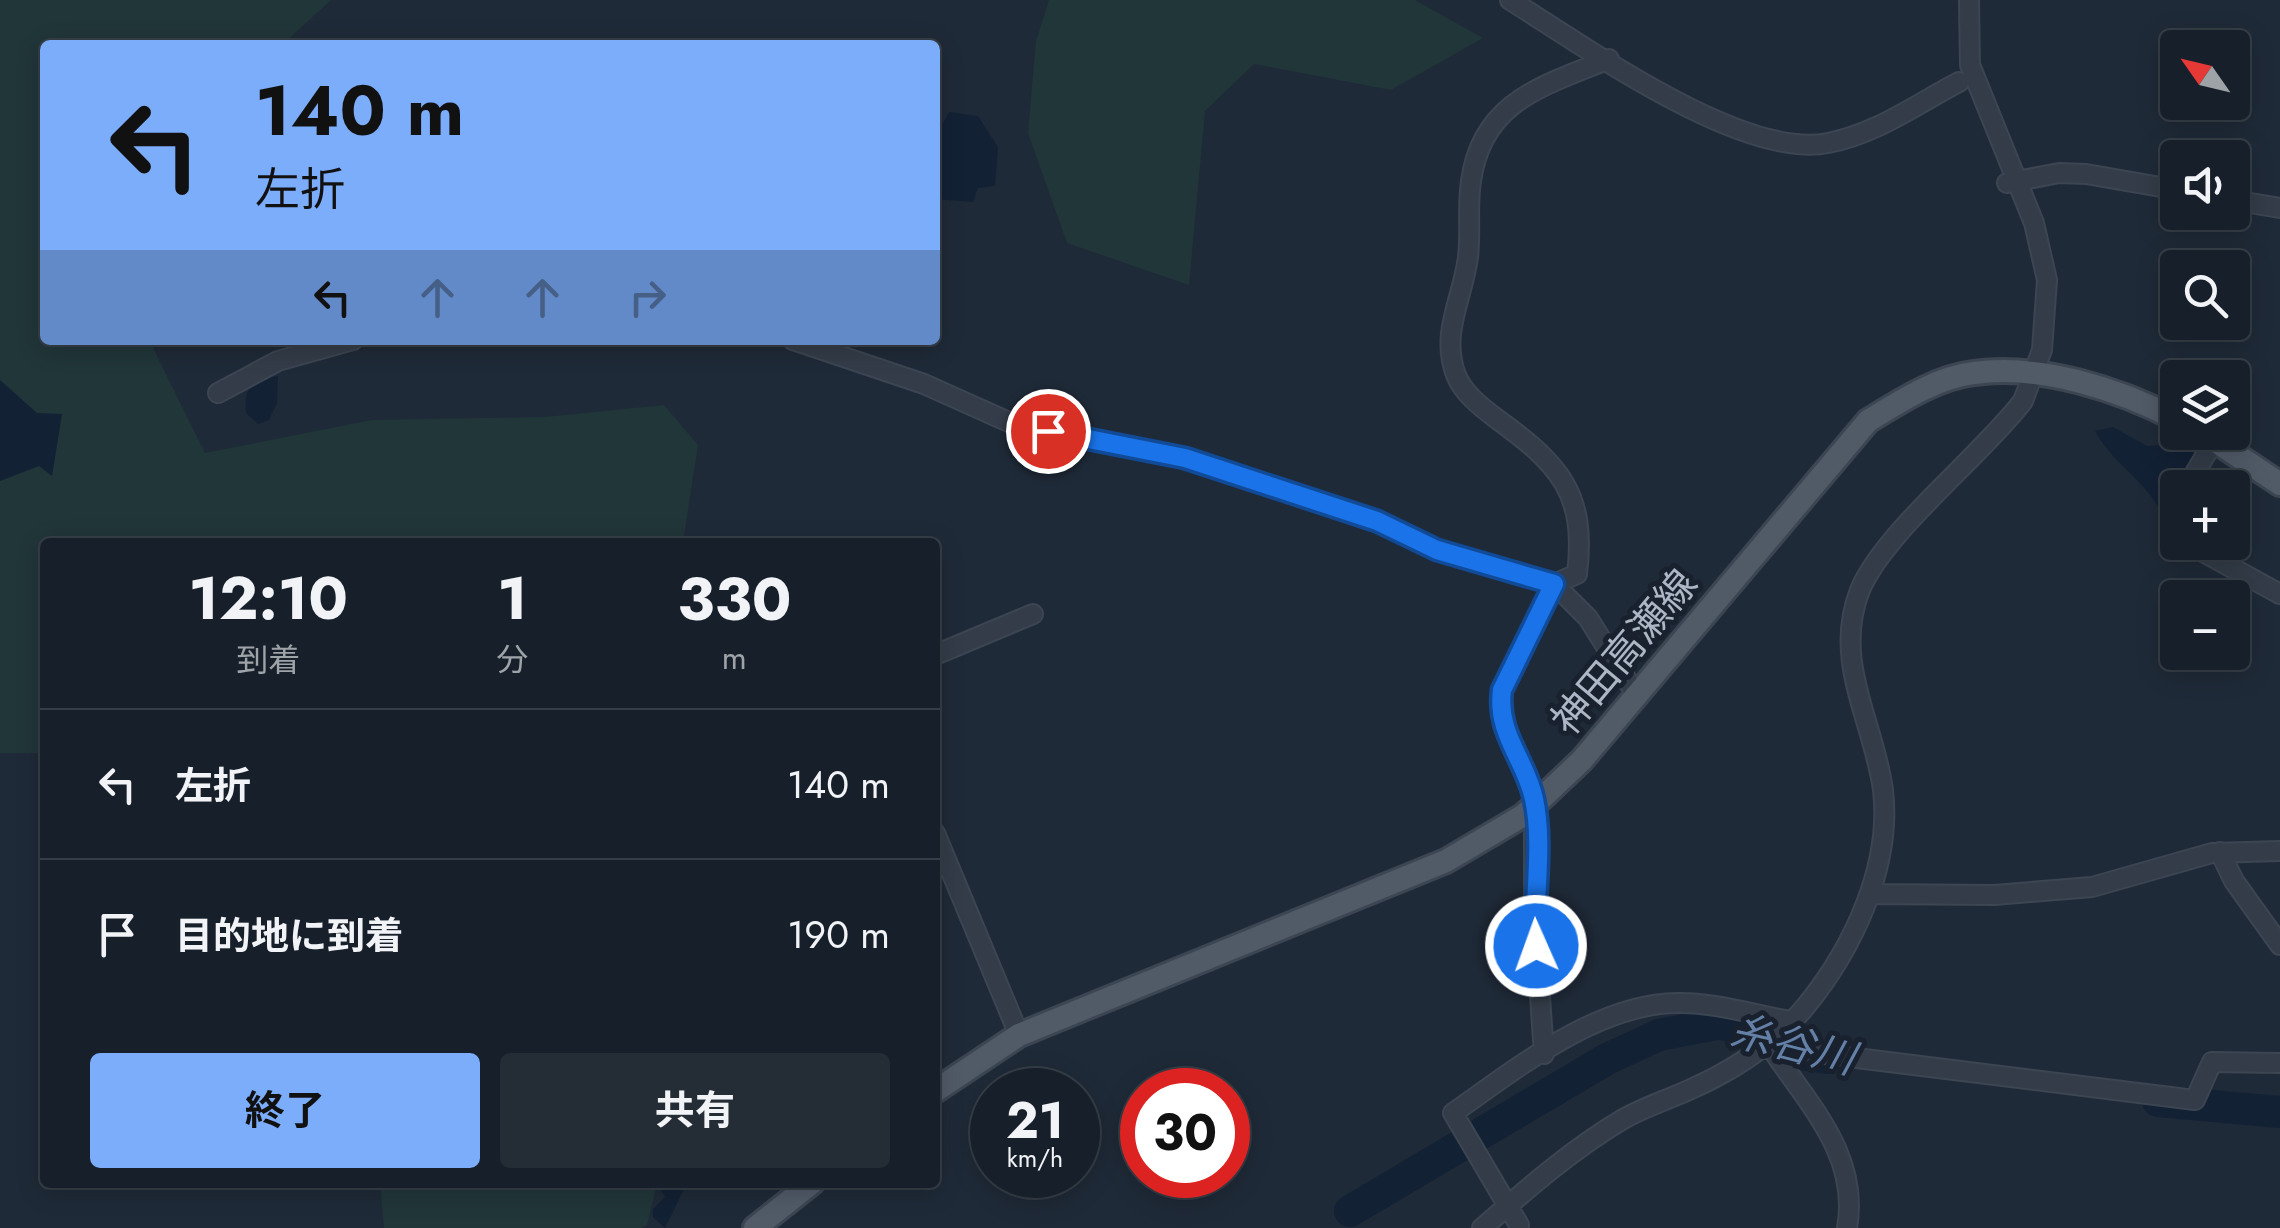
<!DOCTYPE html>
<html lang="ja">
<head>
<meta charset="utf-8">
<style>
  :root { --surface:#17202a; --page:#242d36; --text:#f1f3f6; --muted:#9ea3a8; --line:#363e47; --accent:#7cadfb }
  body { margin:0; font-family:Jost,"Noto Sans JP",sans-serif; background:var(--page); color:var(--text); height:100vh; display:flex; flex-direction:column; font-size:38px; white-space:nowrap }
  * { box-sizing:border-box; margin:0 }
  p { font-size:32px; color:var(--muted) }
  .icon { flex:none; width:55px; height:55px; fill:none; stroke:currentColor; stroke-width:2; stroke-linecap:round; stroke-linejoin:round }
  .map { position:relative; flex:1; overflow:hidden }
  .details { position:absolute; left:40px; top:538px; width:900px; height:650px; display:flex; flex-direction:column; background:var(--surface); border-radius:10px; box-shadow:0 5px 25px #0003,0 0 0 2px var(--line) }
  .details>* { flex:none }
  .guide { position:absolute; left:40px; top:40px; width:900px; height:305px; border-radius:10px; box-shadow:0 5px 25px #0003,0 0 0 2px var(--line); background:#7cadfb; color:#111; overflow:hidden }
  .needle { width:65px; rotate:304deg }
  .controls { position:absolute; left:2160px; top:30px; display:grid; gap:20px }
  .controls a { display:grid; place-items:center; width:90px; height:90px; border-radius:10px; background:var(--surface); box-shadow:0 5px 25px #0003,0 0 0 2px var(--line); font-size:50px }
  .speed { position:absolute; left:970px; top:1068px; display:flex; gap:20px; font-size:50px; font-weight:700; text-align:center }
  .speed>* { display:grid; place-content:center; width:130px; height:130px; border-radius:50%; background:var(--surface); box-shadow:0 5px 25px #0003,0 0 0 2px var(--line); line-height:1 }
  .speed small { font-size:25px; font-weight:400 }
  .speed .limit { border:15px solid #d22; background:#fff; color:#111 }
  .pin { position:absolute; display:grid; place-items:center; width:85px; height:85px; color:#fff; margin:-42px; border:5px solid #fff; border-radius:50%; box-shadow:0 2px 10px #0007 }
  .me { position:absolute; width:110px; margin:-55px; rotate:358deg; stroke-linejoin:round; filter:drop-shadow(0 0 8px #0008) }
  .turn { display:flex; align-items:center; gap:35px; height:210px; padding:0 50px; font-size:45px }
  .turn .icon { width:130px; height:130px; stroke-width:2.5 }
  .turn b { display:block; font-size:70px; line-height:85px }
  .lanes { display:flex; align-items:center; height:95px; padding:0 50px; background:#0003; justify-content:center; gap:50px; direction:ltr }
  .lanes .off { opacity:.35 }
  .eta { display:flex; justify-content:space-evenly; align-items:center; height:170px; text-align:center }
  .eta b { font-size:60px; font-weight:700; line-height:70px }
  .action { display:flex; gap:20px; margin-top:auto; padding:20px 50px }
  .action a { flex:1; height:115px; border-radius:10px; background:var(--accent); color:#111; font-size:40px; font-weight:700; line-height:115px; text-align:center }
  .action a+a { background:var(--page); color:var(--text) }
  ul { padding:0; list-style:none }
  li { display:flex; align-items:center; gap:30px; height:150px; padding:0 50px; border-top:2px solid var(--line) }
  li div { flex:1 }
  li b { display:block; font-size:38px }
  li em { font-style:normal }
  .map>svg:first-child { display:block }
</style>
</head>
<body>
<div class="map">
<svg width="2280" height="1228" viewBox="0 0 2280 1228">
  <rect width="100%" height="100%" fill="#1f2a38"/>
  <!-- green -->
  <path fill="#213639" d="M0,0H331L282,45H45V340H161L153,348L205,453L372,420L545,417L664,405L698,445L683,542H45V753H0Z
    M1049,0H1415L1483,38L1391,90L1254,64L1205,111L1189,285L1067,243L1028,133L1036,41Z
    M380,1183V1182L657,1183L647,1225L641,1228H384Z"/>
  <!-- water -->
  <path fill="#132135" d="M949,112L978,116L998,147L995,186L978,188L973,202L935,199L942,125Z
    M278,376L277,403L269,420L258,424L246,413C243,388 253,378 278,376Z
    M0,380L37,413L62,414L52,476L39,466L0,481Z
    M2113,427L2147,446L2192,443L2194,460L2161,512C2146,481 2112,463 2095,431Z
    M657,1183H687L665,1228L653,1217V1209L665,1197Z"/>
  <g fill="none" stroke-linecap="round" stroke-linejoin="round">
    <!-- river -->
    <path stroke="#132135" stroke-width="32" d="M2158,1101L2280,1112
      M1350,1211L1607,1059L1659,1035L1721,1023L1807,1055L1827,1058"/>
    <!-- minor casing -->
    <g stroke="#3c4552" stroke-width="22">
      <path id="minor" d="M1510,0C1584,46 1742,160 1828,143C1878,133 1915,105 1959,82
        M2007,183L2059,173L2086,174L2178,190
        M2232,200L2280,208
        M793,340L924,384L1011,423L1185,458L1377,521L1437,550L1554,584L1588,618L1637,696
        M218,393L278,361L353,340
        M2186,488L2215,439
        M2178,503L2172,520L2178,535
        M2185,542L2280,594
        M935,655L1033,614
        M935,833L1019,1035
        M2220,852L2234,881L2280,945
        M1870,894L1994,895L2092,887L2212,853L2280,851
        M1771,1048C1808,1104 1860,1155 1847,1228
        M1544,1054L1534,910V797L1503,725L1502,690L1554,584L1577,574C1587,493 1559,464 1497,419C1481,407 1463,393 1456,375C1440,333 1463,298 1468,257C1471,233 1467,206 1471,181C1482,101 1543,86 1609,59
        M1777,1056L1808,1052L2195,1100L2212,1062L2280,1063
        M1519,1225L1453,1113C1516,1069 1596,1004 1677,1003C1713,1002 1755,1015 1790,1021
        M1482,1228C1526,1190 1570,1151 1620,1121C1641,1108 1667,1100 1689,1090C1732,1071 1775,1043 1806,1006C1853,948 1892,866 1883,790C1874,722 1832,661 1860,590C1884,532 1981,456 2023,401L2042,350L2047,280L2034,223L1970,65L1969,0"/>
    </g>
    <!-- major casing -->
    <g stroke="#3c4552" stroke-width="28">
      <path id="major" d="M2202,432L2280,484
        M935,1091L1019,1035L1446,861L1524,815L1582,760L1868,421C1899,402 1937,377 1974,373C2041,364 2119,389 2178,420
        M755,1228L813,1182"/>
    </g>
    <!-- minor -->
    <use href="#minor" stroke="#333c48" stroke-width="18"/>
    <!-- major -->
    <use href="#major" stroke="#515b68" stroke-width="22"/>
  </g>
  <g fill="none" stroke-linecap="round" stroke-linejoin="round">
    <!-- route casing -->
    <g stroke="#114b97" stroke-width="25">
      <path id="route" d="M1048,431L1185,458L1377,521L1437,550L1554,584L1502,690C1496,734 1526,760 1534,799C1544,846 1533,898 1536,946"/>
    </g>
    <!-- route -->
    <use href="#route" stroke="#1a73e8" stroke-width="18"/>
  </g>
  <g text-anchor="middle" stroke-width="10" stroke-linejoin="round" paint-order="stroke">
    <!-- street labels -->
    <g font-size="40" fill="#adb6c5" stroke="#18212d">
      <text transform="translate(1624 652) rotate(-50)" y="14">神田高瀬線</text>
    </g>
    <!-- water labels -->
    <g font-size="42" font-style="italic" fill="#6480a6" stroke="#18212d">
      <text transform="translate(1793 1044) rotate(14)" y="15">糸谷川</text>
    </g>
  </g>
</svg>
<div class="controls">
<a><svg class="needle" viewBox="-14 -14 28 28"><path d="M0-13l5 13h-10z" fill="#e53935"/><path d="M0 13l5-13h-10z" fill="#9ea3a8"/></svg></a>
<a><svg class="icon" aria-label="sound" viewBox="0 0 24 24"><path d="M4 9h4l5-4v14l-5-4H4zM17 9q2 3 0 6"/></svg></a>
<a><svg class="icon" aria-label="search" viewBox="0 0 24 24"><circle cx="10" cy="10" r="6"/><path d="M15 15l6 6"/></svg></a>
<a><svg class="icon" aria-label="layers" viewBox="0 0 24 24"><path d="M12 4l9 5-9 5-9-5zM3 14l9 5 9-5"/></svg></a>
<a>+</a>
<a>−</a>
</div>
<div class="speed"><div>21<small>km/h</small></div><div class="limit">30</div></div>
<div class="pin" style="left:1048px;top:431px;background:#d93025"><svg class="icon" aria-label="arrive" viewBox="0 0 24 24"><path d="M6 21V4h12l-3 4 3 4H6"/></svg></div>
<svg class="me" style="left:1536px;top:946px" viewBox="-20 -20 40 40"><circle r="17" fill="#1a73e8" stroke="#fff" stroke-width="3"/><path d="M0-11L8 9 0 5-8 9z" fill="#fff"/></svg>
<div class="guide">
<div class="turn"><svg class="icon" aria-label="left" viewBox="0 0 24 24"><path d="M17 20v-9H6M10 6l-5 5 5 5"/></svg><div><b>140 m</b>左折</div></div>
<div class="lanes"><svg class="icon" aria-label="left" viewBox="0 0 24 24"><path d="M17 20v-9H6M10 6l-5 5 5 5"/></svg><svg class="icon off" aria-label="ahead" viewBox="0 0 24 24"><path d="M12 20V5M6 11l6-6 6 6"/></svg><svg class="icon off" aria-label="ahead" viewBox="0 0 24 24"><path d="M12 20V5M6 11l6-6 6 6"/></svg><svg class="icon off" aria-label="right" viewBox="0 0 24 24"><path d="M7 20v-9h11M14 6l5 5-5 5"/></svg></div>
</div>
<section class="details">
<div class="eta">
<div><b>12:10</b><p>到着</p></div>
<div><b>1</b><p>分</p></div>
<div><b>330</b><p>m</p></div>
</div>
<ul>
<li><svg class="icon" aria-label="left" viewBox="0 0 24 24"><path d="M17 20v-9H6M10 6l-5 5 5 5"/></svg><div><b>左折</b></div><em>140 m</em></li>
<li><svg class="icon" aria-label="arrive" viewBox="0 0 24 24"><path d="M6 21V4h12l-3 4 3 4H6"/></svg><div><b>目的地に到着</b></div><em>190 m</em></li>
</ul>
<div class="action"><a>終了</a><a>共有</a></div>
</section>
</div>
</body>
</html>
